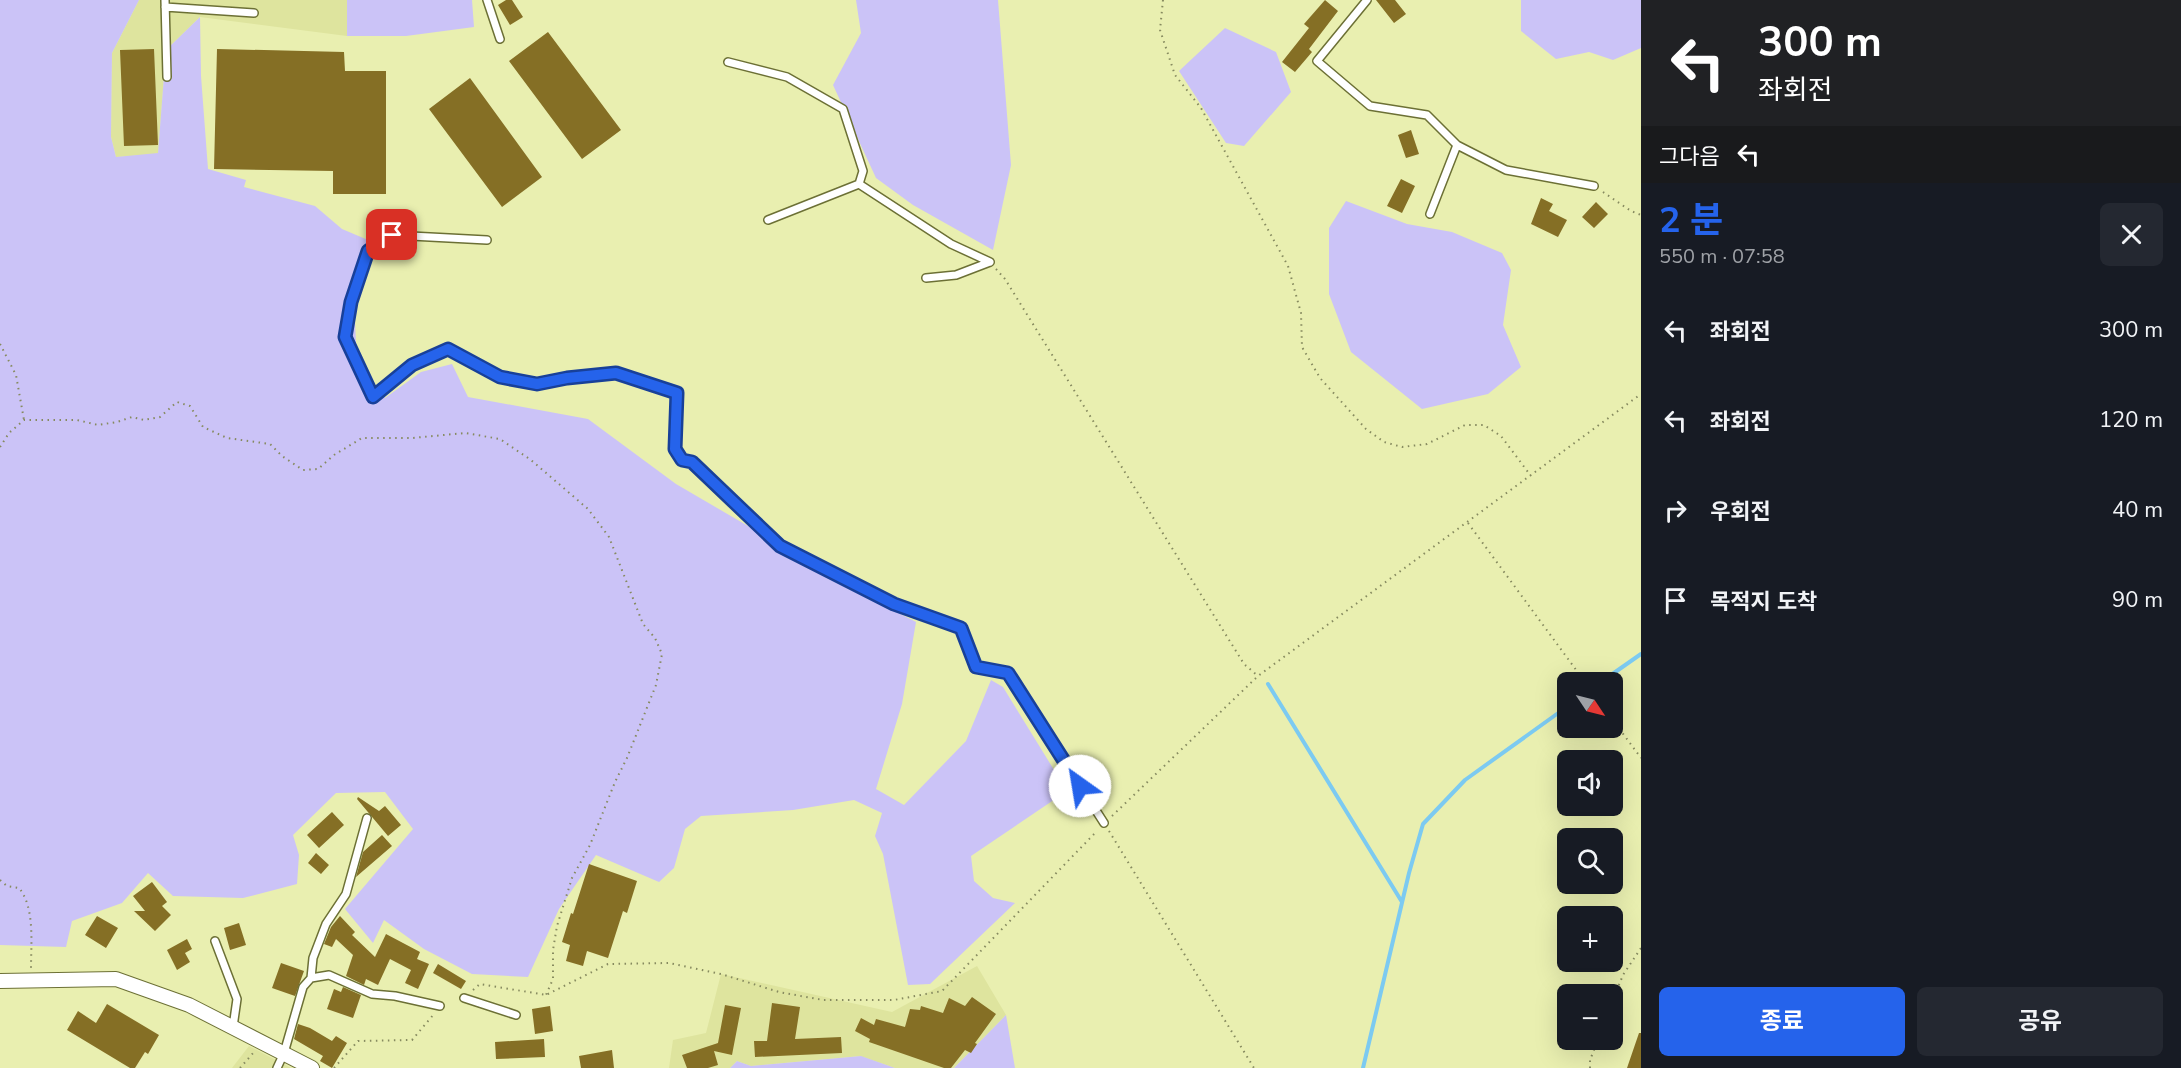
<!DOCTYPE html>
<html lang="ko">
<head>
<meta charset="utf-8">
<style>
  :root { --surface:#171b24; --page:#242831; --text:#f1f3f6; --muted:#9ea1a6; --accent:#2563eb }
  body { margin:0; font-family:"Nunito Sans","Noto Sans KR",sans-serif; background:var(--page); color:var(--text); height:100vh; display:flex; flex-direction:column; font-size:22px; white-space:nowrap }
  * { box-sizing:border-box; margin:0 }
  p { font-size:20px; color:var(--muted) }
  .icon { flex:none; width:33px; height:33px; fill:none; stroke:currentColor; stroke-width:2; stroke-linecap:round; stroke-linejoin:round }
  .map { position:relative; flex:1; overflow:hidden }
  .side { display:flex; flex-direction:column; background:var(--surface); width:540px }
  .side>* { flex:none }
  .guide { background:#202124; color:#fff; overflow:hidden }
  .needle { width:39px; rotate:125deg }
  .fabs { position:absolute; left:1557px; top:672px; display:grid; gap:12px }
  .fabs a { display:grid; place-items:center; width:66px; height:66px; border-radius:9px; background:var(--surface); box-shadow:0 6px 24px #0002; font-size:30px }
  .pin { position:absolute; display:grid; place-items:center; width:51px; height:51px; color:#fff; margin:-26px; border-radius:12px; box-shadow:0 3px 9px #0006 }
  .me { position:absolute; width:66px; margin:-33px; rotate:328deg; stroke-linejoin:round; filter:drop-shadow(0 0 4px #0008) }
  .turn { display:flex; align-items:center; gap:21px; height:126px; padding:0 18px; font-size:27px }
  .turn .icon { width:78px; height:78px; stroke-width:2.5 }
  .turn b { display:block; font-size:42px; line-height:51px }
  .then { display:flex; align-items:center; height:57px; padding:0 18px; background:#0003; gap:12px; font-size:22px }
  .round { display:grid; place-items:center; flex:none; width:63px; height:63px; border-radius:9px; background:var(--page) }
  .head { display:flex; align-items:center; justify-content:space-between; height:102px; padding:0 18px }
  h1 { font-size:36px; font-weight:700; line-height:45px; color:var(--accent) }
  .button { display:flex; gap:12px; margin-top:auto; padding:12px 18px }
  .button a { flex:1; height:69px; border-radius:9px; background:var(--accent); color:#fff; font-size:24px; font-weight:700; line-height:69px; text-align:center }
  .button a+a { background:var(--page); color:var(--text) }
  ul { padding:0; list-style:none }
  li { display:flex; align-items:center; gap:18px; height:90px; padding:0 18px }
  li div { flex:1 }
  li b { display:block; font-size:22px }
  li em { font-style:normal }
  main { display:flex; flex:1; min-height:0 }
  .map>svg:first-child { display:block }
</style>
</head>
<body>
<main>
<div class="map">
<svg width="1641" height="1068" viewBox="0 0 1641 1068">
  <rect width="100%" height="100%" fill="#e9efb0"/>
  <!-- built -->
  <path fill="#dee49e" d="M139,0H347V36L200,17L166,50L158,154L116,157L111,137L112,53Z
    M977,966L1006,1015L954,1068H895L860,1056L751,1066L737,1061L730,1068H669L673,1040L706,1033L721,974L892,1012Z
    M249,1046L291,1068H232Z"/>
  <!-- green -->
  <path fill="#cbc3f7" d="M0,0H139L112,53L111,137L116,157L158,153L166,50L200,17L201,76L208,169L246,180L244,187L315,206L342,229L368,240L353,281L357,363L385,398L421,372L452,364L468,397L588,419L676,484L760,533L825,575L916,622L902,704L876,789L904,805L966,741L991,680L1003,687L1067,791L971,856L974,881L993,898L1015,903L930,984L908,985L883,854L875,836L882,813L854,800L793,810L701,816L685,829L674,868L659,882L596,855L559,909L528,977L472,974L424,949L384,920L373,943L345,909L413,829L385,792L336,793L293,835L299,855L297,884L243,898L173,896L148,873L122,903L72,921L66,947L0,945Z
    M347,0H472L474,27L406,36H347Z
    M856,0H998L1011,165L993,250L913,205L876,178L833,85L861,33Z
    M1521,0H1641V48L1613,60L1589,52L1556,59L1521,31Z
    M1225,28L1276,52L1291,92L1244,146L1226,143L1179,71Z
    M1346,201L1407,224L1452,232L1502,253L1511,270L1503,325L1521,367L1488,394L1422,409L1351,352L1329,294V228Z
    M1006,1015L1015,1068H954Z
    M861,1056L895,1068H730L737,1061L751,1066Z"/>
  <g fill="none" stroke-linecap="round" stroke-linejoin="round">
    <!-- stream -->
    <path stroke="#7ccaf1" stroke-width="4" d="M1601,682L1641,654
      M1268,684L1402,902
      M1363,1068L1409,873L1423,824L1465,780L1568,706"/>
  </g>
  <!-- building -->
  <path fill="#856f25" d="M506,0H512L523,17L510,25L498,5Z
    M1325,0L1338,11L1309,49L1312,52L1295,72L1282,62L1309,28L1304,24Z
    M1376,0H1395L1406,14L1394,23Z
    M548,32L621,130L582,159L509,61Z
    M154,49L158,145L124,146L120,50Z
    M217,49L344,52L345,71H386V194H333V171L214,169Z
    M470,78L542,177L502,207L429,109Z
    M1411,130L1419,154L1406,158L1398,135Z
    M1401,179L1415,186L1402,213L1387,206Z
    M1541,198L1553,204L1549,211L1567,220L1558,237L1531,224Z
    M1596,202L1608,214L1594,228L1582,217Z
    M358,797L379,811L385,806L401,825L388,836L357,799Z
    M332,812L344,825L319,848L307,835Z
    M382,835L392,846L356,877L363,852Z
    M316,853L329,865L321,874L308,863Z
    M589,864L637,881L627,913L623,911L608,958L587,951L583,966L566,961L570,945L562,942L571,913L573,914Z
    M152,882L167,902L162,906L171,915L155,931L134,911H145L133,896Z
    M97,916L118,928L106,948L85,935Z
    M340,916L355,932L352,935L375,957L386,934L420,952L417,959L429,964L418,989L405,983L411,970L390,959L378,985L366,979L364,985L346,976L353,955L336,939L332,947L324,944L331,927Z
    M239,923L246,945L230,950L224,928Z
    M187,939L192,949L185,953L190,962L177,970L167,950Z
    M281,963L304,971L295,996L272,988Z
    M438,964L466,981L461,989L433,973Z
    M343,987L361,995L353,1018L327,1009L334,989L341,992Z
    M972,997L996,1014L975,1043L977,1044L971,1053L965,1050L951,1068H944L869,1042L870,1039L855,1031L861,1018L874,1025L876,1019L905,1027L910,1009L920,1010L921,1006L943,1013L949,998L965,1006Z
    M772,1003L800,1007L795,1039L841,1037L842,1053L755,1057L754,1041H767Z
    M107,1004L159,1035L148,1054L145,1052L135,1068H130L67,1030L78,1011L96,1023Z
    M725,1005L741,1008L732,1055L714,1051L718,1065L708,1068H687L682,1055L718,1043Z
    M550,1006L553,1031L535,1034L532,1009Z
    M298,1024L310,1028L332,1041L336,1036L347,1043L332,1068L320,1061L323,1056L294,1039Z
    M1639,1033H1641V1068H1627Z
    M544,1039L545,1057L496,1059L495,1042Z
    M612,1050L614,1068H581L579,1056Z"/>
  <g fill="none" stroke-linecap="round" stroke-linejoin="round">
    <!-- lane casing -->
    <g stroke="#6c7035" stroke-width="10">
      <path id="lane" d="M165,0L167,77
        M487,0L500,39
        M1367,0L1317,61L1370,106L1427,115L1457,145L1506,170L1594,186
        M165,7L254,13
        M728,62L787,77L843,109L863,171L859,184L768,220
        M859,184L951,244L990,262
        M1430,214L1457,145
        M487,240L392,235L368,251L351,302L345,337L373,397L412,365L448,349L500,377L537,384L567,378L616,373L677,393L675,449L682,460L692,462L780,546L894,604L961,628L976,667L1008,673L1104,823
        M926,278L956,275L990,262
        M215,941L237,999L233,1027
        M311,978L313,958L326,924L346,894L367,818
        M464,998L516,1015
        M277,1068L284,1053L303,987L311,978L329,975L372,994L395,996L440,1006"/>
    </g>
    <!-- street casing -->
    <g stroke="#6c7035" stroke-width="16">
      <path id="street" d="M0,981L116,979L189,1005L312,1068"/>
    </g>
    <!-- path -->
    <path stroke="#868a5f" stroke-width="2" stroke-dasharray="1.5 4.5" stroke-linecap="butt" d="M1163,0L1160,30L1175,75L1201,108L1288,266L1301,313L1302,347L1320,378L1366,429L1384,442L1402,447L1427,444L1465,425H1484L1501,436L1531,476
      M1603,192L1631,211L1641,215
      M996,269L1005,279L1244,664L1258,676
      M0,344L16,375L24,420
      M0,447L9,433L24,420H77L98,425L117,422L132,417L144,420L160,417L177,402L190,406L203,427L227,438L270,444L282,456L303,470L318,469L334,455L362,438H412L465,433L500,439L531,460L588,509L609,537L643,624L655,638L662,654L656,685L627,758L615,782L590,845L572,878L557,926L553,950V979L546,995
      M1468,523L1585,682
      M1612,719L1641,758
      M1112,816L1258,676L1641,394
      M1109,831L1254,1068
      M0,880L7,886L19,888C35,907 31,944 31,968
      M473,990L480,984L546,995L608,964L669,963L721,974L779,992L823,1000H894L942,991L1097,831
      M1612,1002L1623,975L1641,948
      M240,1068L254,1052
      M334,1068L358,1041L412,1040L434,1014
      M1590,1068V1060L1598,1040"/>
    <!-- lane -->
    <use href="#lane" stroke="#fff" stroke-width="7"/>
    <!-- street -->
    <use href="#street" stroke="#fff" stroke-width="14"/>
  </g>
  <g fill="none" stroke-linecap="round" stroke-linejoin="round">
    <!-- route casing -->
    <g stroke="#184099" stroke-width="15">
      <path id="route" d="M392,235L368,251L351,302L345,337L373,397L412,365L448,349L500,377L537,384L567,378L616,373L677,393L675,449L682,460L692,462L780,546L894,604L961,628L976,667L1008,673L1080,786"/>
    </g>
    <!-- route -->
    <use href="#route" stroke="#2563eb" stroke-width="10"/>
  </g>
</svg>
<div class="fabs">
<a><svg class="needle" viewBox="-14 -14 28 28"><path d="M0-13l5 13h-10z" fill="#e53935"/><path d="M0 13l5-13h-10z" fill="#9ea1a6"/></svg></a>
<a><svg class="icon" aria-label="sound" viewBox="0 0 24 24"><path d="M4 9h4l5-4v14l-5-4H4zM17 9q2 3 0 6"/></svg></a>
<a><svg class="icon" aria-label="search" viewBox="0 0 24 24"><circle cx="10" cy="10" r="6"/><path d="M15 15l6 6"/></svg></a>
<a>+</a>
<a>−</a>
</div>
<div class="pin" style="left:392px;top:235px;background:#d93025"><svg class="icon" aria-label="arrive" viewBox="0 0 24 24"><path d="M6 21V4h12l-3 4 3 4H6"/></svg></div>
<svg class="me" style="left:1080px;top:786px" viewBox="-20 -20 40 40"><circle r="19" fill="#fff"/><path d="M0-13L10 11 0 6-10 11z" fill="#2563eb"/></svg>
</div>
<section class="side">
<div class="guide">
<div class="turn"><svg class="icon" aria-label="left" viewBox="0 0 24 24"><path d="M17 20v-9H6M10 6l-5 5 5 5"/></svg><div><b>300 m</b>좌회전</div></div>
<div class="then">그다음<svg class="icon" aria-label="left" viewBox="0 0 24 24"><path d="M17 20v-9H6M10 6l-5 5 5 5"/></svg></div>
</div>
<div class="head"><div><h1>2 분</h1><p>550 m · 07:58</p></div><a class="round"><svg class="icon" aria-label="close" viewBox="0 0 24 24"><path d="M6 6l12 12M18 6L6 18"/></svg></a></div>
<ul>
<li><svg class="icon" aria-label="left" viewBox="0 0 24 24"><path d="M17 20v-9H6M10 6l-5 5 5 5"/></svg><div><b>좌회전</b></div><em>300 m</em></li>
<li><svg class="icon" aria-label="left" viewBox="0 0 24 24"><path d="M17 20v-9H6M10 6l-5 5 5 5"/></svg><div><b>좌회전</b></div><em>120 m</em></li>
<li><svg class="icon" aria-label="right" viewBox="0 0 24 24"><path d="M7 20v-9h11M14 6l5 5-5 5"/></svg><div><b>우회전</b></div><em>40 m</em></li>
<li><svg class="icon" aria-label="arrive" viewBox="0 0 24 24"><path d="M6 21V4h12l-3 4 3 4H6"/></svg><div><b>목적지 도착</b></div><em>90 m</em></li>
</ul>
<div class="button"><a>종료</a><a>공유</a></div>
</section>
</main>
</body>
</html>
